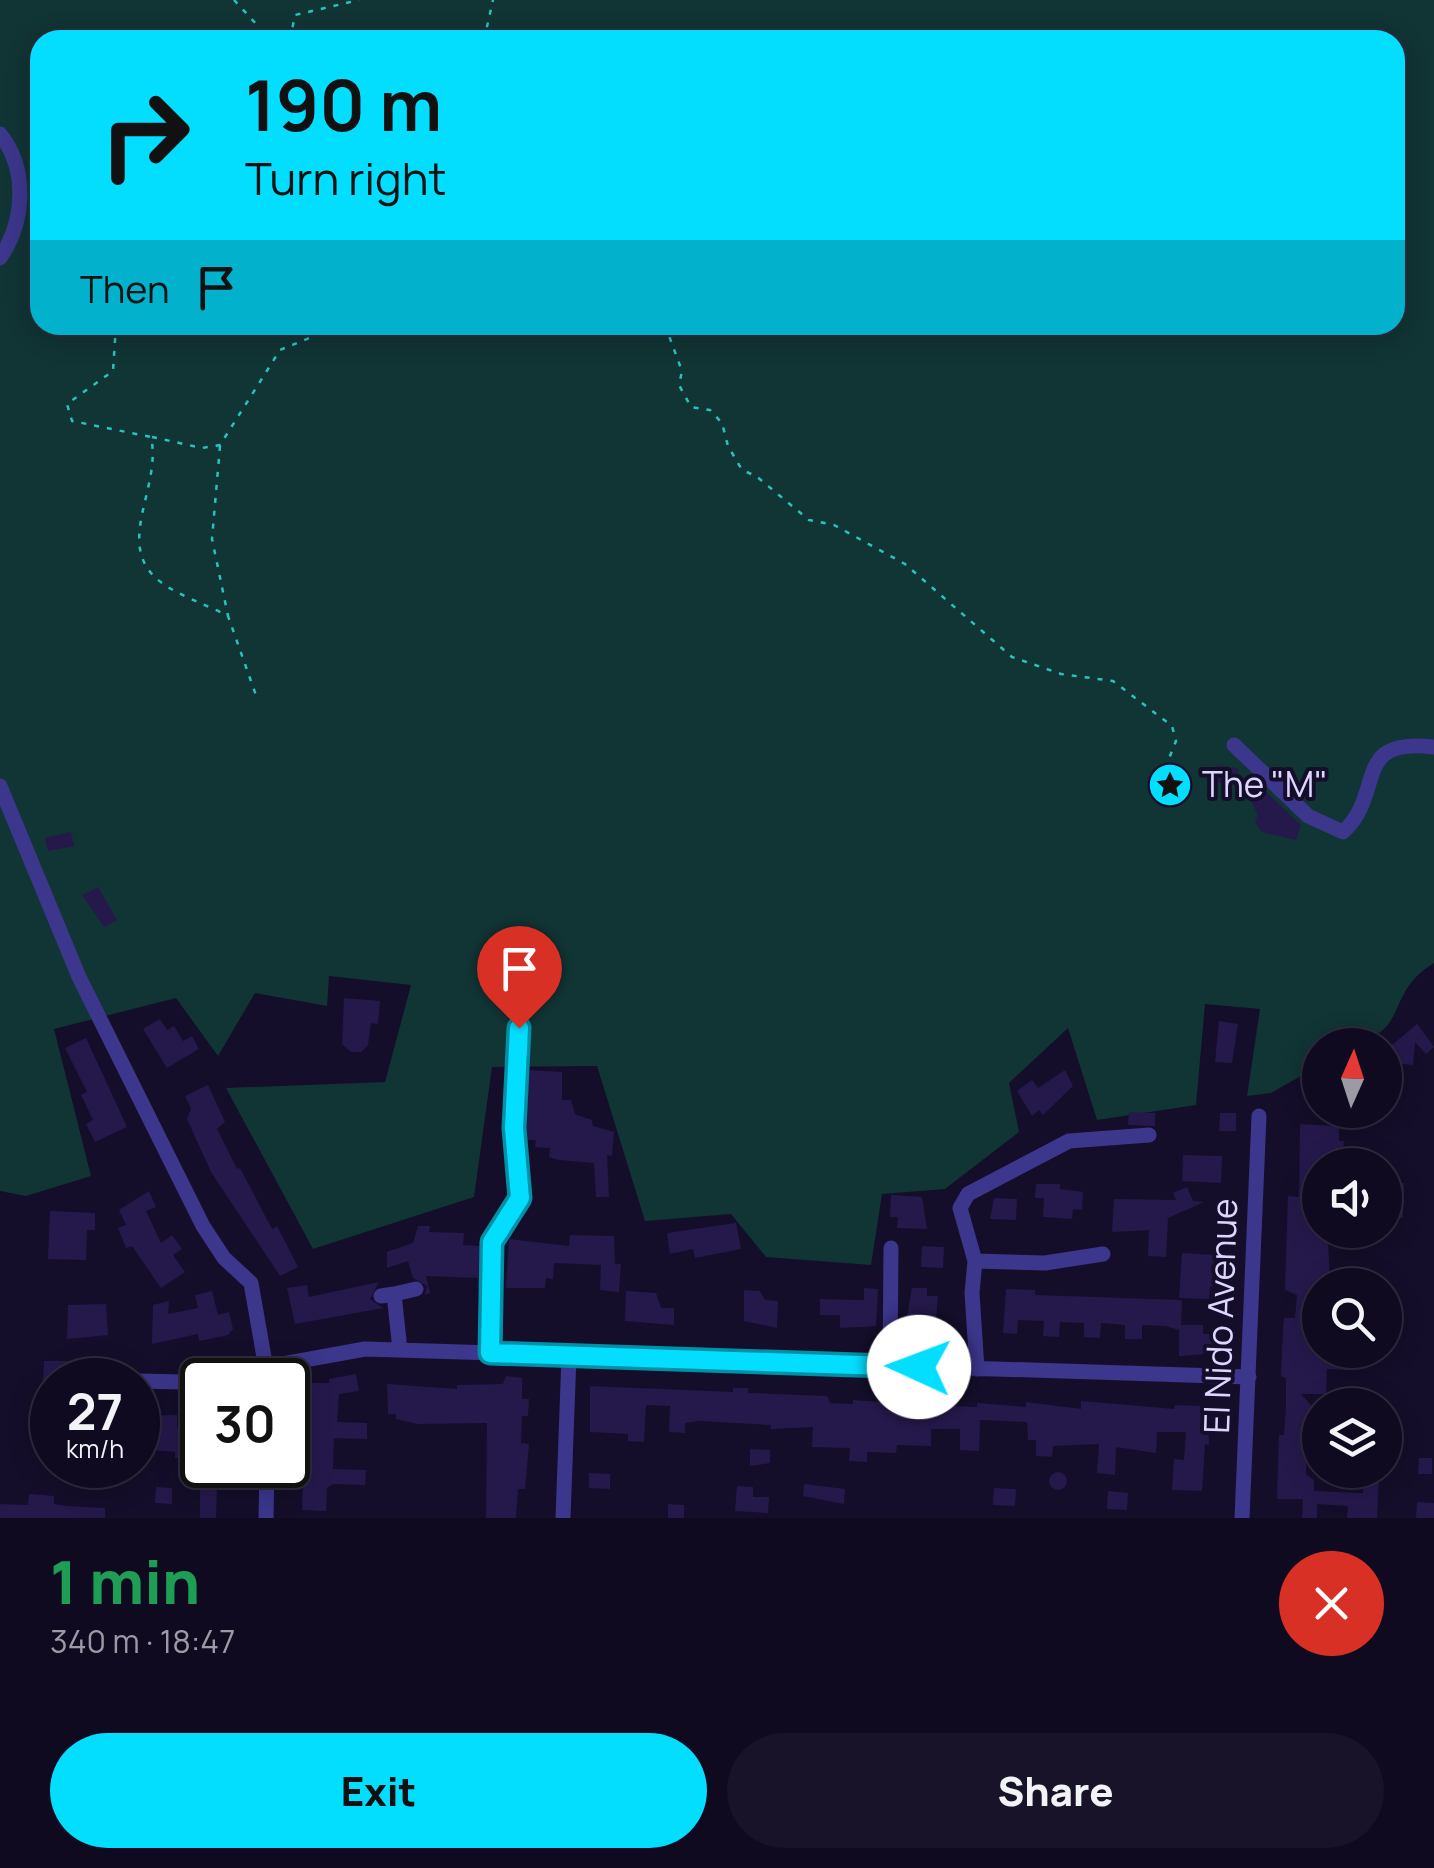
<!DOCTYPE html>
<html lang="en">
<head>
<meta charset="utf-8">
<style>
  :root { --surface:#0f0a20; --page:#181329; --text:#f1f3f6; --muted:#9b9aa5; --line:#2f2b3e; --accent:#03deff }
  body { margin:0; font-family:Manrope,sans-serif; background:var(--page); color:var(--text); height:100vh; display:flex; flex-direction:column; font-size:38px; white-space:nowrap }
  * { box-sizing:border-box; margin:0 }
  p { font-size:32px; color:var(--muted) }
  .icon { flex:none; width:55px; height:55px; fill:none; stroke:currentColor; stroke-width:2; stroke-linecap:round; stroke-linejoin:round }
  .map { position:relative; height:1518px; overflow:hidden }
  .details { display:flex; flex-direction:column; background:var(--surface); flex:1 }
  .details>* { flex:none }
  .hud { position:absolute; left:30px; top:30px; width:1375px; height:305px; border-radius:30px; box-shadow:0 5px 25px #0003,0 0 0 2px var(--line); background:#03deff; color:#111; overflow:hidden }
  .needle { width:65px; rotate:3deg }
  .buttons { position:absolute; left:1302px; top:1028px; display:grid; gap:20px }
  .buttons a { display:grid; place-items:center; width:100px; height:100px; border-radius:50%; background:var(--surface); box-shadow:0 5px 25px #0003,0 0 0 2px var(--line); font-size:50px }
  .speed { position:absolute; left:30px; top:1358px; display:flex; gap:20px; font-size:50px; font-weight:700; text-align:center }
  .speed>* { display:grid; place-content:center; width:130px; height:130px; border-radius:50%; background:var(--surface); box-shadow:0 5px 25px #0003,0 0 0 2px var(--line); line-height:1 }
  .speed small { font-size:25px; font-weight:400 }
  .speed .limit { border:5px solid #111; border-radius:15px; background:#fff; color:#111 }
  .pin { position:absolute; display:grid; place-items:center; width:85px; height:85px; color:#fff; margin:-102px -42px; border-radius:50% 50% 50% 0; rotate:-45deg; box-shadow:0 0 10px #0007 }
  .pin .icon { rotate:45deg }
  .me { position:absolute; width:110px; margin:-55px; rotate:272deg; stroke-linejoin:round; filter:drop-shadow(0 0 8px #0008) }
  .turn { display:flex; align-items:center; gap:35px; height:210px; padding:0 50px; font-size:45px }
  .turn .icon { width:130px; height:130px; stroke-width:2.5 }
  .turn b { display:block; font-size:70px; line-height:85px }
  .then { display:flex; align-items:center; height:95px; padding:0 50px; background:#0003; gap:20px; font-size:38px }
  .round { display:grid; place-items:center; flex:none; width:105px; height:105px; border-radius:52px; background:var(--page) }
  .summary { display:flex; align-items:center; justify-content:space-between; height:170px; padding:0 50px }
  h1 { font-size:60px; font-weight:800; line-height:75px; color:#1e9e55 }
  .button { display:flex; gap:20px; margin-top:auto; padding:20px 50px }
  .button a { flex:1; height:115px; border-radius:60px; background:var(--accent); color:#111; font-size:40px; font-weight:800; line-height:115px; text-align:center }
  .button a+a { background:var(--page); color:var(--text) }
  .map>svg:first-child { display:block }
</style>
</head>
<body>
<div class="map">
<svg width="1434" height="1518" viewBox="0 0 1434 1518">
  <rect width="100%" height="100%" fill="#140e2a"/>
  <!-- green -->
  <path fill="#113434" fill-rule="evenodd" d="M0,0H1434V963C1376,998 1420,1045 1320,1045V1065L1271,1093L1247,1096L1260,1009L1205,1004L1196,1105L1097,1120L1068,1028L1009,1083L1019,1132L945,1189L882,1194L871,1265L766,1257L731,1214L645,1221L597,1066L492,1067L474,1197L313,1249L226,1088L385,1082L411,985L329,976L327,1006L255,993L218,1056L176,998L54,1029L91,1176L26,1196L0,1191ZM40,40H1395V325H40Z"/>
  <!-- building -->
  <path fill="#25194c" d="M1217,765L1239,769L1236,786L1214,782Z
    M1264,790L1301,825L1296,840L1262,832L1255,822L1258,815L1251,801Z
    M71,832L74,846L48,851L45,838Z
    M98,887L117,920L104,927L82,895Z
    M344,998L380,1001L378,1024L371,1023L368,1045L361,1052H351L342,1044Z
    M160,1019L167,1030L174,1026L183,1041L192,1036L199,1049L167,1068L143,1029Z
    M1219,1021L1238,1024L1232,1063L1215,1062Z
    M1417,1024L1434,1047L1426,1054L1415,1042L1413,1065L1392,1063L1385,1051Z
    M86,1038L127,1127L95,1142L86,1124L93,1120L81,1095L87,1092L65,1048Z
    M528,1070L562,1072V1100H571L575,1114L592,1120L593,1126L614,1132L612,1156L607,1155L609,1197H596L594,1163L559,1160L549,1157L550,1148L535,1147L536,1140H526Z
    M1065,1070L1073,1086L1043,1115L1039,1110L1032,1116L1017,1091L1032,1080L1038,1088Z
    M208,1085L225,1122L217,1129L237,1169L240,1168L272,1229L277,1226L298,1267L280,1276L211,1172L187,1119L191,1109L185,1096Z
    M1129,1112L1155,1113V1126L1128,1125Z
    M1220,1113H1236V1131H1219Z
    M1300,1124L1339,1126V1141H1344L1343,1157L1325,1156L1324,1165H1320V1238L1328,1239L1330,1285H1320V1296H1312L1311,1319H1320V1350H1351L1349,1370L1327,1369L1326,1394H1301L1320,1415V1428L1315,1434L1320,1443L1318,1451L1307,1450L1306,1474L1314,1480V1491L1363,1493V1477H1379L1377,1518H1347L1348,1506L1317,1504V1518H1302L1303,1499H1277L1279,1435H1284L1286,1407V1378L1281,1376L1283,1327L1284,1318H1295L1297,1295L1285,1290L1288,1196L1299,1197Z
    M1183,1155L1222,1156L1221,1183L1182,1181Z
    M1385,1182L1404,1183L1403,1218H1385Z
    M1036,1184H1060V1189L1083,1192L1082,1210L1073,1209L1072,1219L1043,1217L1044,1198H1035Z
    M1187,1187L1193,1201L1204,1202L1168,1218L1166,1257L1148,1256L1149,1230L1112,1232L1114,1199L1176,1200L1173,1193Z
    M149,1191L156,1207L146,1211L161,1243L172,1235L182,1249L173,1255L185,1272L161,1288L132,1246L126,1248L118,1228L126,1225L119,1210Z
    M891,1195L922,1197L927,1229L897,1228L898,1217H890Z
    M994,1198L1017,1199L1016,1220L990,1219Z
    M50,1211L95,1213V1230H87L86,1260L48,1259Z
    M736,1223L741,1249L695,1258L693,1249L670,1254L667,1233Z
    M418,1226H430L429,1232L464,1233L463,1245L480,1246L478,1278L426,1276L430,1293L425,1295L427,1286L413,1278L408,1261L387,1268V1252L413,1243Z
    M570,1235L614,1236L615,1264H621L619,1292L600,1290L601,1265L554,1263L553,1279L546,1278L545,1288H506L509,1239L569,1246Z
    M922,1246L944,1247L943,1268L921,1267Z
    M1182,1253L1215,1255V1286H1210L1209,1299L1179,1298Z
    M379,1282L370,1299L383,1308L295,1324L287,1288L307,1285L309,1297Z
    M864,1288L878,1289L876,1326L840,1328V1315H820V1299L864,1300Z
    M912,1288H927V1296H938L935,1333L904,1332Z
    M1006,1289L1035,1290V1295L1182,1300L1181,1325H1203V1334H1220L1219,1353L1179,1356V1330L1166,1326L1142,1325V1339H1125V1325L1101,1323L1100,1338L1084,1337V1323L1060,1322L1059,1337L1043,1336L1044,1321L1018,1320L1017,1334L1003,1333Z
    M744,1290L760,1291L765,1300L778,1301L777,1328L744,1321Z
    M212,1291L218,1315L229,1312L233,1329L228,1335L199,1341L198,1334L152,1344L153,1305L169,1301L168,1314L198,1308L195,1295Z
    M626,1291L656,1293L661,1308H674V1325L625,1321Z
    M106,1304L108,1335L67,1339L68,1305Z
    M44,1361H86L85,1380H43Z
    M356,1374L359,1391L339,1394L337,1422L367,1423V1439L334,1438L333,1469L366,1470L365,1485L333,1484L327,1488L326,1511L302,1510L305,1396L311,1397V1383H329V1379Z
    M506,1376L522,1378V1399H529L528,1416H522L521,1443L529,1444L525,1489H518L516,1518H486L487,1423L418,1424L396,1419V1414H388L387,1384L457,1389V1385L503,1384Z
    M590,1386L733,1392V1388H748V1393L827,1396L830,1403L853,1404V1400L882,1402V1398H898V1403L977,1407V1403L1026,1407V1402L1081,1409V1401L1174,1409L1175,1405L1203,1406L1208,1408L1209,1445L1205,1444L1202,1491L1172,1490L1174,1459L1184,1460L1186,1432H1157L1156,1453L1116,1447L1115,1475L1097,1473L1099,1444L1053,1446L1052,1457L1036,1456V1440H1028L1027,1422L980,1420L979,1451L960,1450V1429H931V1446L897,1445L896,1453L867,1452V1462L849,1461L850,1448L812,1447L813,1427L771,1429V1425L699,1421L685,1423V1433L669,1432L670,1406L646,1405L644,1442L628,1441V1434L590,1432Z
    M177,1415V1428L202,1429V1454L196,1453L195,1459L175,1458V1452L138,1449V1416Z
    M750,1449L770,1450V1463L750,1466Z
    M1419,1458H1432V1474H1418Z
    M1049 1481a9 9 0 1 1 18 0a9 9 0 1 1-18 0Z
    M589,1473L610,1474V1489L589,1488Z
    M804,1484L845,1489L844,1504L803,1496Z
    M737,1486L753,1487V1497H769L768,1513L735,1511Z
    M156,1487L172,1488V1504L155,1503Z
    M200,1488H217L216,1518H200Z
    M994,1488L1016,1489L1015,1506L993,1505Z
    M1108,1491L1128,1493L1127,1510L1107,1509Z
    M29,1494L54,1496V1504L67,1506L105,1508V1518H0V1504L28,1505Z
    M1417,1502L1434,1503V1518H1416Z
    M668,1504L684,1505V1518H668Z"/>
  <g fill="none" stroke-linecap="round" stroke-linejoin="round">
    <!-- path -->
    <path stroke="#26c4c0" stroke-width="2.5" stroke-dasharray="5 8" stroke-linecap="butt" d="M234,0L271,40
      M290,40L295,15L359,0
      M484,40L493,0
      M1065,40H1068
      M116,325L113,371L67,404L72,421L151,437C162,487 115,542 157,579C175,595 206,604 228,616L258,701
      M665,325L682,371L679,385L691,407L710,410L722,423L728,446L742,470L756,476L809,520L834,525L905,564L1012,657L1061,674L1113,681L1172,726L1176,741L1168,761
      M152,437L202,448L220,445L280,350L341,325
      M220,446L212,539L228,616"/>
    <!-- minor -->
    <path stroke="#3c368c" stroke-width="15" d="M0,134C28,169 25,221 0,258
      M1234,745L1308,816L1343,832C1386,793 1350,737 1434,747
      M0,786L79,977L203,1226L224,1258L251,1283L268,1380
      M975,1261L960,1208L968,1194L1069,1141L1149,1135
      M394,1294L416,1289
      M381,1296L394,1294L400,1350
      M489,1353L492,1242L494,1232L520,1198L514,1128L519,1027
      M890,1366L891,1248
      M977,1369L972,1293L975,1261L1045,1263L1103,1254
      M138,1381L182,1382L365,1349L1249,1377
      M266,1518L267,1465
      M563,1518L569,1356
      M1242,1518L1259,1116"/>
  </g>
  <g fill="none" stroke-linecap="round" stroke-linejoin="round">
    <!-- route casing -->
    <g stroke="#0290a6" stroke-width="25">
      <path id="route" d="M519,1028L514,1128L520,1198L492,1242L490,1353L919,1367"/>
    </g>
    <!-- route -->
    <use href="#route" stroke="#03deff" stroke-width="18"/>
  </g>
  <!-- icons -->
  <defs>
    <g id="sight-disc" transform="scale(2.25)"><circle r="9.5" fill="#03deff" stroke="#140e2a"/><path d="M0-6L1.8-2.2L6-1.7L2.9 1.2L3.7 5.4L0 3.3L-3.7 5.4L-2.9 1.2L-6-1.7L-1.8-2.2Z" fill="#111"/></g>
  </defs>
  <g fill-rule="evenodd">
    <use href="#sight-disc" x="1170" y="785"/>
  </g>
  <g text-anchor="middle" stroke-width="8" stroke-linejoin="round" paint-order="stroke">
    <!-- poi labels -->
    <g font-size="35" fill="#ddd7ff" stroke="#140e2a" text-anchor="start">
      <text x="1202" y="797">The "M"</text>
    </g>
    <!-- street labels -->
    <g font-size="35" fill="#ddd7ff" stroke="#140e2a">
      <text transform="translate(1221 1316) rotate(-88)" y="12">El Nido Avenue</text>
    </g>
  </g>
</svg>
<div class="buttons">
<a><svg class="needle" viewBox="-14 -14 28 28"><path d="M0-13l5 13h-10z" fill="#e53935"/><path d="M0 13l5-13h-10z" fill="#9b9aa5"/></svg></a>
<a><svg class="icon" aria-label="sound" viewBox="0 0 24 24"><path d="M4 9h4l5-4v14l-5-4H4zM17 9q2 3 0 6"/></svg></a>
<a><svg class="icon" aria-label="search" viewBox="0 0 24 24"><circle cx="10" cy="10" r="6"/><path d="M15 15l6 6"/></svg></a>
<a><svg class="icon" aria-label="layers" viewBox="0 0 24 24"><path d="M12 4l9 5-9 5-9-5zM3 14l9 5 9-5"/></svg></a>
</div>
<div class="speed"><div>27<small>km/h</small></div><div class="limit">30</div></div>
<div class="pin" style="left:519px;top:1028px;background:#d93025"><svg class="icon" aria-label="arrive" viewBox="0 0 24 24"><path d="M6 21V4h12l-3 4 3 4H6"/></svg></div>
<svg class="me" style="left:919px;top:1367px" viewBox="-20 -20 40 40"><circle r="19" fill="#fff"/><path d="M0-13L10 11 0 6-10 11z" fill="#03deff"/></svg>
<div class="hud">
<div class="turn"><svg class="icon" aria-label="right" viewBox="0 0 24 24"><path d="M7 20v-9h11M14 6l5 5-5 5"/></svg><div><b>190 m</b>Turn right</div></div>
<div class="then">Then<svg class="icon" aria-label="arrive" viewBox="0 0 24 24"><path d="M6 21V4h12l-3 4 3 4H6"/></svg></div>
</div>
</div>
<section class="details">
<div class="summary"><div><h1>1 min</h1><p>340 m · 18:47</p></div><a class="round" style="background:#d93025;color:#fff"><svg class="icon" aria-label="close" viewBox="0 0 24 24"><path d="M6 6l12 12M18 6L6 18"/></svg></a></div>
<div class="button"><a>Exit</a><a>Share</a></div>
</section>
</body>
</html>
